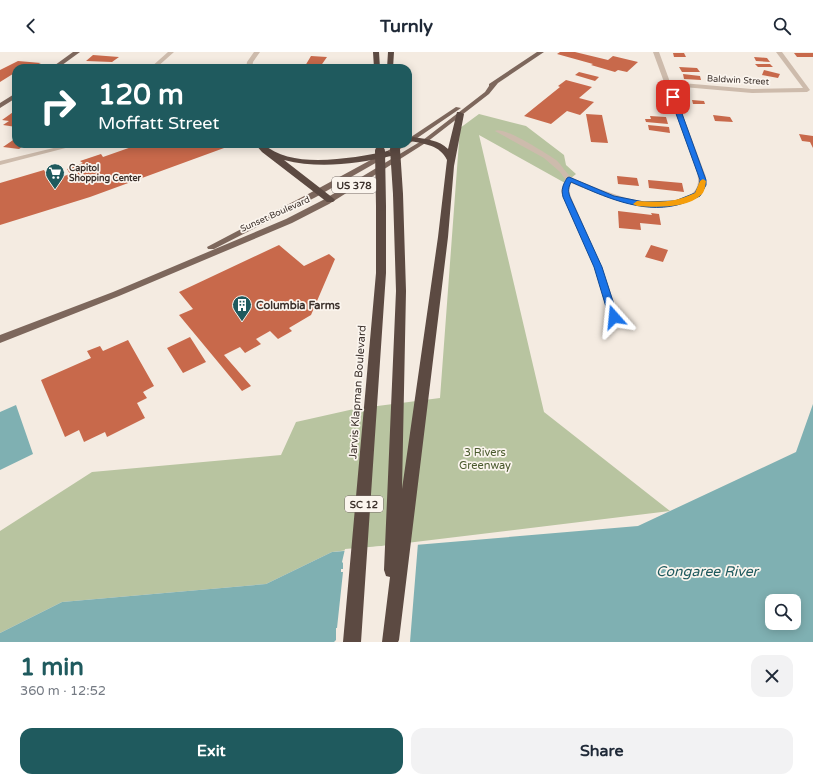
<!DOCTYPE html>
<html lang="en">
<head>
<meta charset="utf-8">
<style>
  :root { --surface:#fff; --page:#f2f2f3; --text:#1f2937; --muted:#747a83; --accent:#1f5a5e }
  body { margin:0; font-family:"Varela Round",sans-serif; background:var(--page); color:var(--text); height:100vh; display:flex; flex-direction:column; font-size:15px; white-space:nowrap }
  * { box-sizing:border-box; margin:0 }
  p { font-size:13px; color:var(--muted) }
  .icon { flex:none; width:22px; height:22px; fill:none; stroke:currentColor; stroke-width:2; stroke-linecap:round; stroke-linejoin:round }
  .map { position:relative; height:590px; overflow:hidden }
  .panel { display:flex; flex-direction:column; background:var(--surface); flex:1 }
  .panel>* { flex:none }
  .guide { position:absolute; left:12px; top:12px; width:400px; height:84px; border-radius:12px; box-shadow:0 2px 10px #0003; background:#1f5a5e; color:#fff; overflow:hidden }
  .buttons { position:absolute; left:765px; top:542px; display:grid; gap:8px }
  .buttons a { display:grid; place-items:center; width:36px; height:36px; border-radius:8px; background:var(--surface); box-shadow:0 2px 10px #0003; font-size:20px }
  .pin { position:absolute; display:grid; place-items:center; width:34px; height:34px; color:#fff; margin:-17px; border-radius:8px; box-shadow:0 2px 6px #0006 }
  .me { position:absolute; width:44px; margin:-22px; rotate:342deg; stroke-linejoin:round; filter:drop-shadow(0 0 3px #0008) }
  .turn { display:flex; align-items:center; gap:14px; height:84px; padding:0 20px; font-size:18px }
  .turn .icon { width:52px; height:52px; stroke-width:2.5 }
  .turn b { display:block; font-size:28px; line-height:34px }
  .round { display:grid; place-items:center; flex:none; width:42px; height:42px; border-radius:12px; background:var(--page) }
  .headline { display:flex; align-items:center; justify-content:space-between; height:68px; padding:0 20px }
  h1 { font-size:24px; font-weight:800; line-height:30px; color:var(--accent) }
  .button { display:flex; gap:8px; margin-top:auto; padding:8px 20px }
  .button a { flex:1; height:46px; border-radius:12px; background:var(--accent); color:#fff; font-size:16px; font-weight:800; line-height:46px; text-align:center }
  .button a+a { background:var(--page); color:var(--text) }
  header { display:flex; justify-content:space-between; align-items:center; height:52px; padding:0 20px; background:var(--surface); font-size:18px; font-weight:800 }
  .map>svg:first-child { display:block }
</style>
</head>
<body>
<header><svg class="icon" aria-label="back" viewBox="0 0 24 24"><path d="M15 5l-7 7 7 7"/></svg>Turnly<svg class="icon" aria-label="search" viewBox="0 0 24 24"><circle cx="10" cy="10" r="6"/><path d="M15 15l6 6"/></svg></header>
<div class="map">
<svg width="813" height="590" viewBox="0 0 813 590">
  <rect width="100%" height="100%" fill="#f4ebe1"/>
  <!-- green -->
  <path fill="#b8c4a0" d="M479,62L526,74L564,103L566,113L576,122L565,131L479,83L544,360L670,459L332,500L266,532L62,550L0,581V479L92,420L281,403L296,370L354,357L440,346L460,76Z"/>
  <!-- water -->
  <path fill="#7fb0b2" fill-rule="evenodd" d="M813,352V590H0V581L62,550L266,532L332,500L638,474L796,400ZM772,549H794V571H772Z
    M16,353L33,402L0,418V360Z"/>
  <!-- pier -->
  <path fill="#f4ebe1" d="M418,491L410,590H334L336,588V576H337L343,520H341V517H343V511L342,510L345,497Z"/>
  <!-- building -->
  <path fill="#c8694b" d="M560,0H575L608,8L613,4L638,10L627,20L618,18L615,20L591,13L593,12L557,2Z
    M673,1H684L686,5H674Z
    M794,1H813V5H797Z
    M93,3L119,5L112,10L86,9Z
    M311,4L327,5L320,15L305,14Z
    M754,5L767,6L770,10L756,9Z
    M18,9L41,11L29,16H16V20L0,30V18Z
    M755,12H770L773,15H758Z
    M679,15L697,16L700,20H682Z
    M764,18L780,22L778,26L762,23Z
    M579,20L599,25L595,29L575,23Z
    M683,22L700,24L701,28L684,27Z
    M566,28L592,35L579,46L594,50L580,63L567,59L551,72L524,64L560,35L558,34Z
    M692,48L704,49L705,52H693Z
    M16,58V75L3,73L9,69L2,68Z
    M586,62L602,63L608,91L591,90Z
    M713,63L730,65L733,70L715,69Z
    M650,64L666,65L668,72L646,70L645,67H651Z
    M648,73L669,75L670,81L649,78Z
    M799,82L813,84V96L810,90L802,89Z
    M16,86V92H26L19,97L3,95Z
    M140,92H235L90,145L0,173V131L44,118L50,129L70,122L67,117L83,111L80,109L101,102L103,105Z
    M617,124L637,126L639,134L618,132Z
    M648,128L682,131L684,140L649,136Z
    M618,159L652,163L651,161L659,162L661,173L640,171L641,178L619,176Z
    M279,193L304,214L329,202L335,207L311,263L289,276L292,279L278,287L270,279L256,287L261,292L245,301L240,295L224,303L251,334L242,339L179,263L193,257L179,240Z
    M651,193L668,198L663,210L645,205Z
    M190,285L206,310L183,321L167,296Z
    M128,288L154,334L143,340L147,346L137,351L145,366L107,385L105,380L84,390L79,378L65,385L41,328L91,306L87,299L100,294L103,299Z"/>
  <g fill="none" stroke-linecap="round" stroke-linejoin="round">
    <!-- minor -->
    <path fill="#cdbbac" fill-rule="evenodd" d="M168,0H174L156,16H150Z
      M254,0H260L253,10L252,16H246L247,10Z
      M653,0H659L670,30L752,37L803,36L776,0H782L810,38L807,40L752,41L672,34L706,125C707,138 700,146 688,150C645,163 611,147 571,131L569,139L571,145L602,215L619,265L614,268L609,265L594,215L563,145L561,139L565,127L560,120L544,106L495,79C502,73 547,102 556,108C562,113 566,122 573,126C578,129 586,131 592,134C622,146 652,156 684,146C697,141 700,133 697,120Z
      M70,92H81L0,113V109Z"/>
    <!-- major -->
    <path fill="#7d675c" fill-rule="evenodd" d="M73,0H80L58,16H51Z
      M537,0H544L498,31L489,42L427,90L329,152L292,171L119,244L0,291V283L113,240L286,167L323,148L423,88L485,40L489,34V32Z
      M16,41V46L0,56V51Z
      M456,55L461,56L407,93L316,145L214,197H208L207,195L310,141L400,92H408V87Z"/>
    <!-- highway -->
    <path fill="#5c4a42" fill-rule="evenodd" d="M373,0H379L380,16H374Z
      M388,0H394L393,16H387Z
      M457,60H460L464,62L454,114L448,185L399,588L398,590H382L390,525L386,524L384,518L396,239L393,142L398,139L403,142L406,239L402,437L438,185L447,108C440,93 425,92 410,89L409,87L413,85C426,87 439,88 448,97Z
      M255,92H264C290,118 354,106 388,99L392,102L391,104C356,112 319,117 284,108L333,146L335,148L333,150H327L262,100Z
      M381,151L386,154V221L361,590H343L376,221V154Z"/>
    <!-- highway-bridge-far1 -->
    <path stroke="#5c4a42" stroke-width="8" d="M395,92V98"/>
    <!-- highway-bridge -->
    <path stroke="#5c4a42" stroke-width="10" d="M395,97L398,142
      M380,99L381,154"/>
  </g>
  <!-- route -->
  <path fill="#1a73e8" stroke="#114b97" d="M673,43L676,45L706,128V133L700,144C693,147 685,151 677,153C641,162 603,144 571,130C568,136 568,139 570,145L602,215L618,265L614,268L609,265L594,215L563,145C561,137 563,133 567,126L569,125L614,144L644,150L675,149L695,141L699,133L700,128L670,45Z"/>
  <!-- slow -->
  <path fill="#f59e0b" d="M703,127L706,129C705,134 705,140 701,143C686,157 655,155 637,154L633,152L637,149C660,150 674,151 695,141L700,129Z"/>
  <!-- icons -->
  <defs>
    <g id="supermarket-pin" transform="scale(1)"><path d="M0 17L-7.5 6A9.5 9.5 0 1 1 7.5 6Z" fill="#1f5a5e" stroke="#fbf5ee"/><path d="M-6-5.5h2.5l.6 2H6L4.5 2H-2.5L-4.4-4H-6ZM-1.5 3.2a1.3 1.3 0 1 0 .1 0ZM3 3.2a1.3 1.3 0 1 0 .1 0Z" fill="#fff"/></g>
    <g id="building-pin" transform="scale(1)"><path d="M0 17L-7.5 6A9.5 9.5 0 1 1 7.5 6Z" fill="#1f5a5e" stroke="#fbf5ee"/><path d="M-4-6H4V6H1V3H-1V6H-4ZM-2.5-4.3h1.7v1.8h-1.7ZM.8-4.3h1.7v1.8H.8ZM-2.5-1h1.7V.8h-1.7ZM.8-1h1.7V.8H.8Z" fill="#fff"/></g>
  </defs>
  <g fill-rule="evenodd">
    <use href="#supermarket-pin" x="55" y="121"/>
    <use href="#building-pin" x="242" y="253"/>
  </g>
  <g text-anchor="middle" stroke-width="3.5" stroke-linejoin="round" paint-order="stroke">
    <!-- far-street labels -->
    <g font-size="9" fill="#3b302b" stroke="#fbf5ee">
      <text transform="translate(738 28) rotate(3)" y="3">Baldwin Street</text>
      <text transform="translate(275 162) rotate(-24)" y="3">Sunset Boulevard</text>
    </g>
    <!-- far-poi labels -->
    <g font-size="9" font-weight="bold" fill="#3b302b" stroke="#fbf5ee" text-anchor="start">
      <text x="69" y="119">Capitol<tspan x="69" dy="10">Shopping Center</tspan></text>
    </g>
    <!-- shield labels -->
    <g fill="#fbf5ee" stroke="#756b66" stroke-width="1">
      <rect x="332" y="125" width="44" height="16" rx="3"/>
      <rect x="345" y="444" width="38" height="16" rx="3"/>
    </g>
    <g font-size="10" font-weight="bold" fill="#3b302b">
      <text x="354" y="137">US 378</text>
      <text x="364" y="456">SC 12</text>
    </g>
    <!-- poi labels -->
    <g font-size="11" font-weight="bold" fill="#3b302b" stroke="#fbf5ee" text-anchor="start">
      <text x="256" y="257">Columbia Farms</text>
    </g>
    <!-- street labels -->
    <g font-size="11" fill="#3b302b" stroke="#fbf5ee">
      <text transform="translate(357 340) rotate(-86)" y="4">Jarvis Klapman Boulevard</text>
    </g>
    <!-- park labels -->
    <g font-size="11" fill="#4a5a2e" stroke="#fbf5ee">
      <text x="485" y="404">3 Rivers<tspan x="485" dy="13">Greenway</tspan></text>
    </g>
    <!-- near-water labels -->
    <g font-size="14" font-style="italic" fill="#1f5a5e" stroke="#fbf5ee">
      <text x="707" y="524">Congaree River</text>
    </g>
  </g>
</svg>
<div class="buttons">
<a><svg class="icon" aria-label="search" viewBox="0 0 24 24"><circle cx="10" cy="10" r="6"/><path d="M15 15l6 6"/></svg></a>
</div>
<div class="pin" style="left:673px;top:45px;background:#d93025"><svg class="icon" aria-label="arrive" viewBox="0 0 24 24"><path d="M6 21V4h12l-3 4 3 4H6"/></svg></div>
<svg class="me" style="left:614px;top:265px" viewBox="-20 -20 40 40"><path d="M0-17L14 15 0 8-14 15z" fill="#1a73e8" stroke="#fff" stroke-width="4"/></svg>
<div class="guide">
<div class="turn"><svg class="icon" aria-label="right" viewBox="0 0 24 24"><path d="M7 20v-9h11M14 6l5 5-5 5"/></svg><div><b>120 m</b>Moffatt Street</div></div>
</div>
</div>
<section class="panel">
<div class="headline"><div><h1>1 min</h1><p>360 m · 12:52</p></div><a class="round"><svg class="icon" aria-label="close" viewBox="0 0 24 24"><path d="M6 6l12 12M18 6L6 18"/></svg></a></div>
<div class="button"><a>Exit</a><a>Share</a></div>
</section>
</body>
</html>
